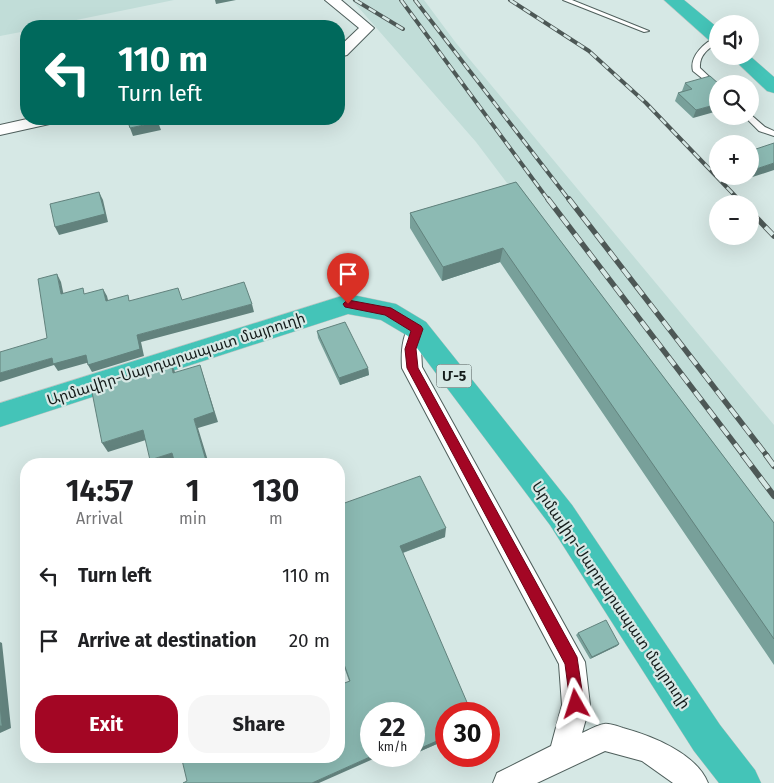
<!DOCTYPE html>
<html lang="en">
<head>
<meta charset="utf-8">
<style>
  :root { --surface:#fff; --page:#f6f6f6; --text:#202124; --muted:#757577; --accent:#a30624 }
  body { margin:0; font-family:"Fira Sans","Noto Sans Armenian",sans-serif; background:var(--page); color:var(--text); height:100vh; display:flex; flex-direction:column; font-size:19px; white-space:nowrap }
  * { box-sizing:border-box; margin:0 }
  p { font-size:16px; color:var(--muted) }
  .icon { flex:none; width:28px; height:28px; fill:none; stroke:currentColor; stroke-width:2; stroke-linecap:round; stroke-linejoin:round }
  .map { position:relative; flex:1; overflow:hidden }
  .details { position:absolute; left:20px; top:458px; width:325px; height:305px; display:flex; flex-direction:column; background:var(--surface); border-radius:20px; box-shadow:0 5px 20px #0002 }
  .details>* { flex:none }
  .top-card { position:absolute; left:20px; top:20px; width:325px; height:105px; border-radius:20px; box-shadow:0 5px 20px #0002; background:#00695c; color:#fff; overflow:hidden }
  .controls { position:absolute; left:709px; top:15px; display:grid; gap:10px }
  .controls a { display:grid; place-items:center; width:50px; height:50px; border-radius:50%; background:var(--surface); box-shadow:0 5px 20px #0002; font-size:25px }
  .speed { position:absolute; left:360px; top:702px; display:flex; gap:10px; font-size:25px; font-weight:700; text-align:center }
  .speed>* { display:grid; place-content:center; width:65px; height:65px; border-radius:50%; background:var(--surface); box-shadow:0 5px 20px #0002; line-height:1 }
  .speed small { font-size:12px; font-weight:400 }
  .speed .limit { border:8px solid #d22; background:#fff; color:#111 }
  .pin { position:absolute; display:grid; place-items:center; width:42px; height:42px; color:#fff; margin:-51px -21px; border-radius:50% 50% 50% 0; rotate:-45deg; box-shadow:0 0 5px #0007 }
  .pin .icon { rotate:45deg }
  .me { position:absolute; width:55px; margin:-28px; rotate:354deg; stroke-linejoin:round; filter:drop-shadow(0 0 4px #0008) }
  .turn { display:flex; align-items:center; gap:18px; height:105px; padding:0 15px; font-size:22px }
  .turn .icon { width:65px; height:65px; stroke-width:2.5 }
  .turn b { display:block; font-size:35px; line-height:42px }
  .eta { display:flex; justify-content:space-evenly; align-items:center; height:85px; text-align:center }
  .eta b { font-size:30px; font-weight:700; line-height:35px }
  .primary-button { display:flex; gap:10px; margin-top:auto; padding:10px 15px }
  .primary-button a { flex:1; height:58px; border-radius:20px; background:var(--accent); color:#fff; font-size:20px; font-weight:700; line-height:58px; text-align:center }
  .primary-button a+a { background:var(--page); color:var(--text) }
  ul { padding:0; list-style:none }
  li { display:flex; align-items:center; gap:15px; height:65px; padding:0 15px }
  li div { flex:1 }
  li b { display:block; font-size:19px }
  li em { font-style:normal }
  .map>svg:first-child { display:block }
</style>
</head>
<body>
<div class="map">
<svg width="774" height="783" viewBox="0 0 774 783">
  <rect width="100%" height="100%" fill="#d6e8e5"/>
  <!-- built -->
  <path fill="#c1ddd8" d="M0,0H174L47,26H26V31L0,36Z
    M352,0H424L456,43L774,425V537L476,142Z"/>
  <g fill="none" stroke-linecap="round" stroke-linejoin="round">
    <!-- service casing -->
    <g stroke="#4f5f5c" stroke-width="2">
      <path id="service" d="M563,0H572L649,31L644,32Z
        M718,36V42C708,49 699,55 700,68L718,85V91L693,71C689,56 705,42 718,36Z
        M750,114L765,127L774,131V136L759,131L744,116H750Z"/>
    </g>
    <!-- minor casing -->
    <g stroke="#4f5f5c" stroke-width="2">
      <path id="minor" d="M325,0H341L374,28L347,55L339,57V47L359,28Z
        M27,119H56L54,123L0,135V125Z
        M417,321L424,323L427,329L421,349L422,367L585,662L590,705L582,733C589,730 597,725 604,724C609,723 617,726 623,728C652,736 696,753 708,783H673L642,761L605,751L537,783H493L497,773L551,746L562,705L559,664L402,368C401,352 402,338 410,323Z"/>
    </g>
    <!-- trunk casing -->
    <g stroke="#c2c4c3" stroke-width="1">
      <path id="trunk" d="M664,0H684L718,28V43L711,42Z
        M730,56H750L774,77V93L767,91Z
        M348,294L396,304L426,322L572,505L720,725L755,770L761,783H719L694,751L550,525L408,336L381,320L348,314L0,427V403Z"/>
    </g>
    <!-- service -->
    <use href="#service" fill="#fff" fill-rule="evenodd"/>
    <!-- minor -->
    <use href="#minor" fill="#fff" fill-rule="evenodd"/>
    <!-- trunk -->
    <use href="#trunk" fill="#44c4b8" fill-rule="evenodd"/>
    <!-- rail-far2 casing -->
    <g stroke="#4d5856" stroke-width="4">
      <path id="rail-far2" d="M355,0L403,29
        M401,0L549,201
        M415,0L570,201
        M510,0L589,51L646,103L740,201"/>
    </g>
    <!-- rail-far1 casing -->
    <g stroke="#4d5856" stroke-width="5.5">
      <path id="rail-far1" d="M548,199L744,456
        M569,199L767,456
        M739,199L743,204
        M750,211L774,236"/>
    </g>
    <!-- rail casing -->
    <g stroke="#4d5856" stroke-width="6">
      <path id="rail" d="M743,455L774,496
        M766,455L774,466"/>
    </g>
    <!-- rail-far2 -->
    <use href="#rail-far2" stroke="#d6e8e5" stroke-width="2.5" stroke-dasharray="8" stroke-linecap="butt"/>
    <!-- rail-far1 -->
    <use href="#rail-far1" stroke="#d6e8e5" stroke-width="4" stroke-dasharray="11" stroke-linecap="butt"/>
    <!-- rail -->
    <use href="#rail" stroke="#d6e8e5" stroke-width="4.5" stroke-dasharray="14" stroke-linecap="butt"/>
  </g>
  <!-- wall -->
  <path fill="#78a09a" d="M685,83L719,84L693,118L675,101L678,93L682,91Z
    M731,176H750L737,182Z
    M516,182L774,523V665L500,262L442,281L410,228V213Z
    M317,331L368,368L369,375L340,385L318,338Z
    M339,505L445,537L403,553L446,714V740L414,754V714L339,756L349,681L339,652Z
    M578,633L619,644L617,646L590,659L576,635Z"/>
  <!-- shaded-wall -->
  <path fill="#62827d" d="M215,0H236L216,4Z
    M718,104V111L693,118L696,110Z
    M158,122L161,130L133,136L130,128Z
    M774,163V170L737,182L740,176H750V171Z
    M99,192L103,200L108,222L59,235L55,227Z
    M503,248L500,262L442,281L443,267Z
    M57,274L61,282L65,301L61,294Z
    M103,289L107,296L110,308L106,301Z
    M252,304L254,312L141,342L144,356L92,372L88,365L137,335Z
    M86,355L90,362L58,371L54,365L0,382V373L52,358Z
    M171,362L175,372L178,383L173,373Z
    M200,365L218,422L198,428L209,464H207L194,419Z
    M368,368L369,375L340,385L339,378Z
    M143,430L149,439L108,452L102,443Z
    M172,453L177,462L173,464H153L150,460Z
    M446,528L445,537L399,554L400,546Z
    M0,642L2,643L11,728L0,733Z
    M619,644L617,646L590,659L592,657Z
    M446,737V740L414,754V751Z
    M372,756H380L319,783H312Z
    M403,756H409L402,760V757Z"/>
  <!-- building -->
  <path fill="#8cbab3" stroke="#62827d" d="M710,76L719,84H718V104L696,110L678,93L692,89L685,83Z
    M127,119H157L158,122L130,128Z
    M774,143V163L750,171V151Z
    M516,182L774,523V639L503,248L443,267L410,213Z
    M99,192L105,214L55,227L50,204Z
    M57,274L61,294L83,288L84,294L103,289L106,301L128,295L129,301L178,288L182,300L244,282L252,304L137,335L140,349L88,365L86,355L53,364L52,358L0,373V352L47,338L38,279Z
    M345,322L368,368L339,378L317,331Z
    M171,362L173,373L200,365L214,412L194,419L207,464H175L172,453L150,460L143,430L102,443L91,387Z
    M420,476L446,528L400,546L472,714H446V737L414,751V714H371V756H372L312,783H183L187,781L182,760L189,756H339V685L350,681L339,650V505Z
    M606,620L619,644L592,657L578,633Z
    M0,704L2,726H0Z"/>
  <!-- route -->
  <path fill="#a30624" stroke="#6a0417" d="M348,300L391,308L421,326L423,329L416,349L418,368L577,657L584,704L581,710L576,712L571,710L565,664L407,368L405,349L411,331L385,315L345,307L343,304L345,302Z"/>
  <g text-anchor="middle" stroke-width="4.5" stroke-linejoin="round" paint-order="stroke">
    <!-- shield labels -->
    <rect fill="#d6e8e5" stroke="#4e5857" stroke-width="1" x="436.5" y="364.5" width="35" height="23" rx="4"/>
    <g font-size="14" font-weight="bold" fill="#141b1a">
      <text x="454" y="381">Մ-5</text>
    </g>
    <!-- street labels -->
    <g font-size="15" fill="#141b1a" stroke="#d6e8e5">
      <text transform="translate(176 359) rotate(-18)" y="5">Արմավիր-Սարդարապատ մայրուղի</text>
      <text transform="translate(611 595) rotate(56)" y="5">Արմավիր-Սարդարապատ մայրուղի</text>
    </g>
  </g>
</svg>
<div class="controls">
<a><svg class="icon" aria-label="sound" viewBox="0 0 24 24"><path d="M4 9h4l5-4v14l-5-4H4zM17 9q2 3 0 6"/></svg></a>
<a><svg class="icon" aria-label="search" viewBox="0 0 24 24"><circle cx="10" cy="10" r="6"/><path d="M15 15l6 6"/></svg></a>
<a>+</a>
<a>−</a>
</div>
<div class="speed"><div>22<small>km/h</small></div><div class="limit">30</div></div>
<div class="pin" style="left:348px;top:304px;background:#d93025"><svg class="icon" aria-label="arrive" viewBox="0 0 24 24"><path d="M6 21V4h12l-3 4 3 4H6"/></svg></div>
<svg class="me" style="left:576px;top:704px" viewBox="-20 -20 40 40"><path d="M0-17L14 15 0 8-14 15z" fill="#a30624" stroke="#fff" stroke-width="4"/></svg>
<div class="top-card">
<div class="turn"><svg class="icon" aria-label="left" viewBox="0 0 24 24"><path d="M17 20v-9H6M10 6l-5 5 5 5"/></svg><div><b>110 m</b>Turn left</div></div>
</div>
<section class="details">
<div class="eta">
<div><b>14:57</b><p>Arrival</p></div>
<div><b>1</b><p>min</p></div>
<div><b>130</b><p>m</p></div>
</div>
<ul>
<li><svg class="icon" aria-label="left" viewBox="0 0 24 24"><path d="M17 20v-9H6M10 6l-5 5 5 5"/></svg><div><b>Turn left</b></div><em>110 m</em></li>
<li><svg class="icon" aria-label="arrive" viewBox="0 0 24 24"><path d="M6 21V4h12l-3 4 3 4H6"/></svg><div><b>Arrive at destination</b></div><em>20 m</em></li>
</ul>
<div class="primary-button"><a>Exit</a><a>Share</a></div>
</section>
</div>
</body>
</html>
